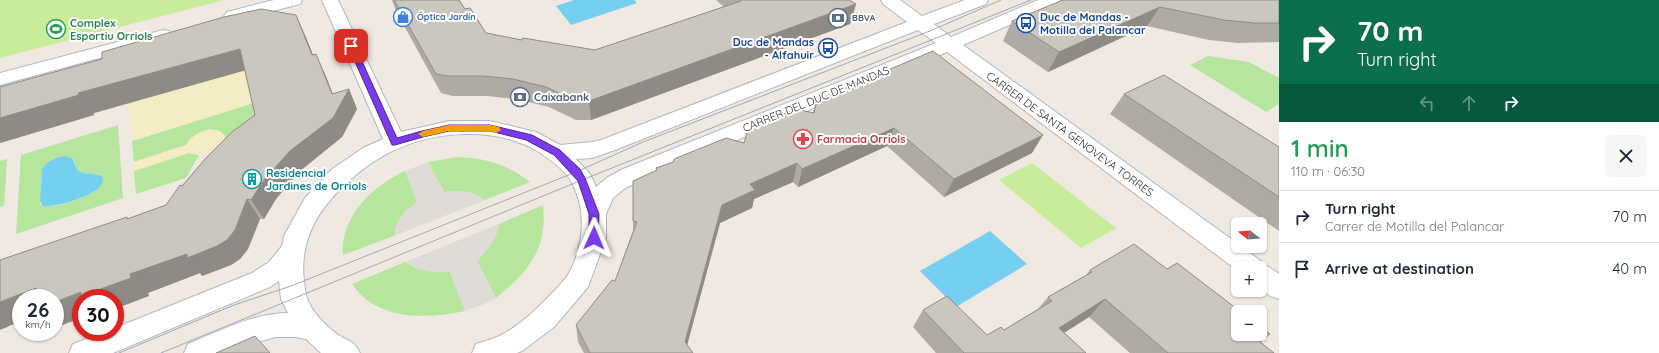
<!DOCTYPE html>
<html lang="en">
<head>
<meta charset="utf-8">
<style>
  :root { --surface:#fff; --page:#f6f6f7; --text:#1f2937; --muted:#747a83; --line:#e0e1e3 }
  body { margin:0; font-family:Quicksand,sans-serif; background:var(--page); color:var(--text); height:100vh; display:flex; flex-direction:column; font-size:15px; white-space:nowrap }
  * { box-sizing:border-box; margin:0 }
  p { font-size:13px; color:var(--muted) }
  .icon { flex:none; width:22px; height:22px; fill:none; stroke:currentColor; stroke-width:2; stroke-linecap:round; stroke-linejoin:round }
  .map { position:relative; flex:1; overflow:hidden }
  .panel { display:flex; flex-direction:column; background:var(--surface); width:380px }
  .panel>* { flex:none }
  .guide { background:#0b6e4f; color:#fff; overflow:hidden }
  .needle { width:26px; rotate:287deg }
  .controls { position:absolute; left:1231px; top:217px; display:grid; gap:8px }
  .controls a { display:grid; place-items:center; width:36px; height:36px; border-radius:6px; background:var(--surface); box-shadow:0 1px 3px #0004; font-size:20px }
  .speed { position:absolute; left:12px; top:289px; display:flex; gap:8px; font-size:20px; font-weight:700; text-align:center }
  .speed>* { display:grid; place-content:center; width:52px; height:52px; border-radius:50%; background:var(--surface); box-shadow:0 1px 3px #0004; line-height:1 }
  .speed small { font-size:10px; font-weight:400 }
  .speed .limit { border:6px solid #d22; background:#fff; color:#111 }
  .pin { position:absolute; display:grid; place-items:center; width:34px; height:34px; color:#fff; margin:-17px; border-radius:8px; box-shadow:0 2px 6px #0006 }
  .me { position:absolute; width:44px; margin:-22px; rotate:1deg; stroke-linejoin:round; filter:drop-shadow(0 0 3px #0008) }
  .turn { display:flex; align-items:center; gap:14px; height:84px; padding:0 12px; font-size:18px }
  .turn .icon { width:52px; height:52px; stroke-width:2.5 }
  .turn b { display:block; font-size:28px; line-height:34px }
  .lanes { display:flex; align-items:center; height:38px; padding:0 12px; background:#0003; justify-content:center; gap:20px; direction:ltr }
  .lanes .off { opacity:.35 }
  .round { display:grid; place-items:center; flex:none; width:42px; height:42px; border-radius:6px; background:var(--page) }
  .summary { display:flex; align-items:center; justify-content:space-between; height:68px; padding:0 12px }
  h1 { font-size:24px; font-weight:600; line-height:30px; color:#1e9e55 }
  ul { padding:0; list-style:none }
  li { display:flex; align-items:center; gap:12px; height:52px; padding:0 12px; border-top:1px solid var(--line) }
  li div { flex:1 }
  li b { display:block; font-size:15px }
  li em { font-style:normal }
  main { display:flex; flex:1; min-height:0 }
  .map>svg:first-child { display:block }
</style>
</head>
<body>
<main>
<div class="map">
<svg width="1279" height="353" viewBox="0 0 1279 353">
  <rect width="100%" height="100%" fill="#efe9e1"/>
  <!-- green -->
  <path fill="#b6e59e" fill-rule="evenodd" d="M1208,56L1249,62L1279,78V104L1266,112L1190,65Z
    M257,102L260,114L223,142L203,131L191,138L186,145L134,162L132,141Z
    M118,125L123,198L16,234L21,155ZM66,156L74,160C74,177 91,172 102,176C110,192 60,207 49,206C46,206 43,205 40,204L42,169L53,160Z
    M189,153L199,155L186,178L136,194L134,171Z
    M458,157C486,158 508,165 530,182L485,200C470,191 461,191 444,192L428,162Z
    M7,159L4,206L0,207V161Z
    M405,171L417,202C403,213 398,218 394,236L343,255C340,217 372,186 405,171Z
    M543,205C548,249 528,272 496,298L477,261C488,249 495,239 499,224Z
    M405,262C421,271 432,272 450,272L465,311C426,319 377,321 352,284Z"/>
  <!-- sand -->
  <path fill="#f3ecc5" d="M252,68L257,102L132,141L128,103L167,92L168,94L179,90V88Z
    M209,129L220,131L225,136V140L212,151L206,154L199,155L189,153L134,171V162L186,145L196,134Z"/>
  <!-- pitch -->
  <path fill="#c9ec9a" d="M0,0H224L0,58Z
    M1032,163L1116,228L1081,248L999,180Z"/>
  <!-- plaza -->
  <path fill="#dfdcd8" d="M428,162L444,192L460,191L473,193L485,200L394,236L397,223L405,211L417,202L405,171Z
    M499,224L496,237L488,249L477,261L496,298L482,305L465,311L450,272H433L417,269L405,262Z"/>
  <!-- water -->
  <path fill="#75cff0" d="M574,0H634L637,3L571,25L556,6Z
    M66,156L73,159C77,179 88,171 102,176C111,193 55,208 43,206L40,201L42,169C47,161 56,157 66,156Z
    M990,231L1027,264L956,307L920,271Z"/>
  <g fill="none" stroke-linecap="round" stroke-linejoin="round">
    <!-- street casing -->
    <g stroke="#b4b7c1" stroke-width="2">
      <path id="street" d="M274,0H302L300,4L233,21L227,20L224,16L227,12Z
        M322,0H338L401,132L449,121H490L536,132L560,145L592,142L601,140L907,22L883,4L881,0H900L922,16L965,0H988L986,4L934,24L951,37L1038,0H1060L1058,4L963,45L1238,244V246H1240L1261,261L1263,265L1269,267L1279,274V299L1270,296L1260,288V268H1238V271L947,52L639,181L624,189L613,198L606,214V238L588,287L554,327L522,351L517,353H472L476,344C486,341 496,338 505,333C525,321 540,306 556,289C560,284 566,279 569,273C584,245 587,212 572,183C565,170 549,158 537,151C491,124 423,131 378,159C361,169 346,183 332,198C311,221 300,250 304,281C305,287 305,293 307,298C312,313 328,328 340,336C350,342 354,341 360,353H321L306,339L295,337H275L245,346L228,353H184L188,344C220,331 254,313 288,313L281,299L279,281L270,287L113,353H69L73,344L104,332H115V328L252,273L269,262L282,246L284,236L305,198L331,170L363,148L383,139ZM918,30L936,43L623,169L608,177L596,187L590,174L576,159L592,158L615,150Z
        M163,30L169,31L172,35L169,39L0,85V73Z"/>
    </g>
    <!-- street -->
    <use href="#street" fill="#fff" fill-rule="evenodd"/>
    <!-- tram -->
    <path stroke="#a3a6b8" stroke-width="1" d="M119,353L234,305L291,286L576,172L643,142L930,31L1001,0
      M161,353L582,180L1031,0"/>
  </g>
  <!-- wall -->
  <path fill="#afaba4" d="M392,0H459L465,9L486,33L522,40L595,50L724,7L716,0H849L856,4L850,24L591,120H576L549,107L516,99L487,96H453L441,93L396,11Z
    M1063,0H1279V42L1238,43L1209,40L1147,26L1048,72L1003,41L1012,21Z
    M305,35L313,55L325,74L333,94L349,89L357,109L342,137L300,171L276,199L264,219H260L248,249L240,259L231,265L202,276L200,273L148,293L149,296L115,298L57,327L128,219L166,205L182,186L255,115L245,70L94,113V115L0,143V87Z
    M1124,94L1279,147V231L1110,114Z
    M817,100L1032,153L944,197L887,146L798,187L793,182L754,199L752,208L720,223L687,345L693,353H584L578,342L576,325L615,281L633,231V181L656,171V168L744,143L813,112Z
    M1090,270L1260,342L1274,353H1130L1089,317L1064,333L1086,353H936L913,327L923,310L987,335L1004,330L1038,309L1048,297L1086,275Z"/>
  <!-- shaded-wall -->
  <path fill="#8e8b86" d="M856,4L850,24L591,120L589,101Z
    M1160,7L1147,26L1048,72L1059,52Z
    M296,15L305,35L321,75L312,55Z
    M240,49L250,69L94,113V115L0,143V118L78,93Z
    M316,54L325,74L338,108L349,89L357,109L342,137L300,171L276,199L264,219L251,200L264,180L332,94Z
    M894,128L887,146L798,187L802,169Z
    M1043,135L1032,153L944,197L954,179Z
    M797,163L793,182L754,199L752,208L720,223L685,353V342L722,205L750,184Z
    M247,199L260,219L248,249L240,259L231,265L202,276L200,273L148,293L149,296L115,309V298H81V318L57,327L55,325V302L130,274Z
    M36,288L48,298H21V321L0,330V302Z
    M1105,299L1089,317L1043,346L1059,328Z"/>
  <!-- building -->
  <path fill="#cbc7bf" stroke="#8e8b86" d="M394,0H459L465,9L470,8L486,33L522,40L523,38L595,50L741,1L740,0H849L856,4L589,101L574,100L546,87L513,79L483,76H448L436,74Z
    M1063,0H1279V23H1254L1224,20L1160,7L1059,52L1012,21Z
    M261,9L296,15L312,55L316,54L332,94L349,89L333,118L290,151L264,180L251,200L247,199L235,230L227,240L217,246L187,258V254L130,274L131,278L81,296V292L55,302V298H35L36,288L0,302V260L127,217V219L166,205L180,185L182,186L206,158L232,132L255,115L240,49L78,93L79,95L0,118V87L102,59V52L224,17Z
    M933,51L1043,135L954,179L894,128L802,169L797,163L750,184L755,190L722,205L685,342L693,353H590L576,325L612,280L615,281L637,222L633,221V181L657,170L656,168L673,162L674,159L726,138L744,143L748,129L796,109L814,113L817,100Z
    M1164,75L1279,147V197L1124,94Z
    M1134,244L1167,269L1177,263L1241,312H1238V334H1260V326L1270,334L1260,342L1274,353H1168L1105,299L1059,328L1086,353H964L923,310L947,296L987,335L1001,327L1004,330L1052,301L1048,297L1092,272L1090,270Z
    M255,336L270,353H216Z"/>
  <!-- route -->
  <path fill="#7c3aed" stroke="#51269a" d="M351,43L355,46L397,138L422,131L449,125H490L532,135L560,150L580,169L585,178L599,214L598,238L597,241H590L589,238V214L578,181L554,155L526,140L490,131H449L423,137L395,145H392L348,46Z"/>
  <!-- slow -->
  <path fill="#f59e0b" d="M449,125H490L499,127L501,130L496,133L490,131H449L423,137L418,134L423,131Z"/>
  <!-- icons -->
  <defs>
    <g id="shop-ring" transform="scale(1)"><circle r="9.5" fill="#fff" stroke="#3f7fe0" stroke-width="1.5"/><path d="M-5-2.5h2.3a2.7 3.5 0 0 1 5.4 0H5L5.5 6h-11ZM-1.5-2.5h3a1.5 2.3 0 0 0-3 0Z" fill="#3f7fe0"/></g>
    <g id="bank-ring" transform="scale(1)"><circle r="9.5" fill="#fff" stroke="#5c6f8a" stroke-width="1.5"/><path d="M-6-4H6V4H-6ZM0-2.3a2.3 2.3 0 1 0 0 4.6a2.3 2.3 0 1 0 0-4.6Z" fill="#5c6f8a"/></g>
    <g id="bus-ring" transform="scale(1)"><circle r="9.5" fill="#fff" stroke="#1a4fb4" stroke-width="1.5"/><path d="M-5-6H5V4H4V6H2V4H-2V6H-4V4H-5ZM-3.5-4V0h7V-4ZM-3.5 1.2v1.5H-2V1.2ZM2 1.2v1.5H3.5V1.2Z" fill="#1a4fb4"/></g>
    <g id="stadium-ring" transform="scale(1)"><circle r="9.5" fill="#fff" stroke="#2e9e5b" stroke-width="1.5"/><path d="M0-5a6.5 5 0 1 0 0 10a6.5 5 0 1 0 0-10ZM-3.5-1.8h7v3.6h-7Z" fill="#2e9e5b"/></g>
    <g id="pharmacy-ring" transform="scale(1)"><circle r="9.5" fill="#fff" stroke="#e0444e" stroke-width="1.5"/><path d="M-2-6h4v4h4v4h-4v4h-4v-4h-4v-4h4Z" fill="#e0444e"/></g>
    <g id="building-ring" transform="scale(1)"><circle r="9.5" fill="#fff" stroke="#0f9aa8" stroke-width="1.5"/><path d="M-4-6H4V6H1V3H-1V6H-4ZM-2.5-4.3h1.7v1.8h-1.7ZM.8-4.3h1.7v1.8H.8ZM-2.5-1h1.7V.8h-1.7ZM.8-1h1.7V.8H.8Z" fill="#0f9aa8"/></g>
  </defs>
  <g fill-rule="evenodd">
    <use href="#shop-ring" x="403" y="17"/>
    <use href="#bank-ring" x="838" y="18"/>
    <use href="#bus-ring" x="1026" y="23"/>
    <use href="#stadium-ring" x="56" y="29"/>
    <use href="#bus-ring" x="828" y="48"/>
    <use href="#bank-ring" x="520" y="97"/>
    <use href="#pharmacy-ring" x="803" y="139"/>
    <use href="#building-ring" x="252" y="179"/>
  </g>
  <g text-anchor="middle" stroke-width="4" stroke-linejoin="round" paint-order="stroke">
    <!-- far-shop labels -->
    <g font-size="9" font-weight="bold" fill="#366cbe" stroke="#fff" text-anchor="start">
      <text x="417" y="20">Óptica Jardín</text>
    </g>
    <!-- far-service labels -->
    <g font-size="9" font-weight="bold" fill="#4e5e75" stroke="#fff" text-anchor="start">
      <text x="852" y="21">BBVA</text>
    </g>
    <!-- transit labels -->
    <g font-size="11" font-weight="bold" fill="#164399" stroke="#fff" text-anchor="start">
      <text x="1040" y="21">Duc de Mandas -<tspan x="1040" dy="13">Motilla del Palancar</tspan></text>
      <text x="814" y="46" text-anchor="end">Duc de Mandas<tspan x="814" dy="13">- Alfahuir</tspan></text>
    </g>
    <!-- leisure labels -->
    <g font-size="11" font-weight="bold" fill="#27864d" stroke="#fff" text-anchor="start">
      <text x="70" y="27">Complex<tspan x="70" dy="13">Esportiu Orriols</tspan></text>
    </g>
    <!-- service labels -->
    <g font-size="11" font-weight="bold" fill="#4e5e75" stroke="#fff" text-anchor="start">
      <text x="534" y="101">Caixabank</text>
    </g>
    <!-- street labels -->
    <g font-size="11" fill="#2e2e2e" stroke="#fff">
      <text transform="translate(816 99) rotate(-22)" y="4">CARRER DEL DUC DE MANDAS</text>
      <text transform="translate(1070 134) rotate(36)" y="4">CARRER DE SANTA GENOVEVA TORRES</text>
    </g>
    <!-- health labels -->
    <g font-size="11" font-weight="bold" fill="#be3a42" stroke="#fff" text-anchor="start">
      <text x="817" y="143">Farmacia Orriols</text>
    </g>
    <!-- culture labels -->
    <g font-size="11" font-weight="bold" fill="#0d838f" stroke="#fff" text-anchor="start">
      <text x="266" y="177">Residencial<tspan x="266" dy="13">Jardines de Orriols</tspan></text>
    </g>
  </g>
</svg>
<div class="controls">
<a><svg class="needle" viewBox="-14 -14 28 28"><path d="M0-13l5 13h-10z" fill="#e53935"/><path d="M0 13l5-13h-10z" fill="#747a83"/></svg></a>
<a>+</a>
<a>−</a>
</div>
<div class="speed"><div>26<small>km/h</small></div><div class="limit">30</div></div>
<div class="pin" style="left:351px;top:46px;background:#d93025"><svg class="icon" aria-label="arrive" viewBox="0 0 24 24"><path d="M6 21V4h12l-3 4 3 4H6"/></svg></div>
<svg class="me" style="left:594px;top:238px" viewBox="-20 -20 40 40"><path d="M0-17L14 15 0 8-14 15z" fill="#7c3aed" stroke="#fff" stroke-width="4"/></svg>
</div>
<section class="panel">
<div class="guide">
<div class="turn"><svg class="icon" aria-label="right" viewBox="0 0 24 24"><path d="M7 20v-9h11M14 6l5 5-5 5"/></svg><div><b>70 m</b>Turn right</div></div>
<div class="lanes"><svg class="icon off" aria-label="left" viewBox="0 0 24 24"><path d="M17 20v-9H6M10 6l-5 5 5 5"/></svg><svg class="icon off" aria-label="ahead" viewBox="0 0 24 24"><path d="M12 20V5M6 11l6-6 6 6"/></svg><svg class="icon" aria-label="right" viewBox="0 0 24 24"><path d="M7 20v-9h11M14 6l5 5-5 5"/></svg></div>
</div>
<div class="summary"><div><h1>1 min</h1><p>110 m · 06:30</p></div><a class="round"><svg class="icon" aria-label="close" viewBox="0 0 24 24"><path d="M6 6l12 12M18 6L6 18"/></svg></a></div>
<ul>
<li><svg class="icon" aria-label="right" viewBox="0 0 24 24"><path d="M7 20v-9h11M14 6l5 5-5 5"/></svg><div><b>Turn right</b><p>Carrer de Motilla del Palancar</p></div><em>70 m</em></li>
<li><svg class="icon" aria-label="arrive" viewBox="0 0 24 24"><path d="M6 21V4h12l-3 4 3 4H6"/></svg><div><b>Arrive at destination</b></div><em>40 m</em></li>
</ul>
</section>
</main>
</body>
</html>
